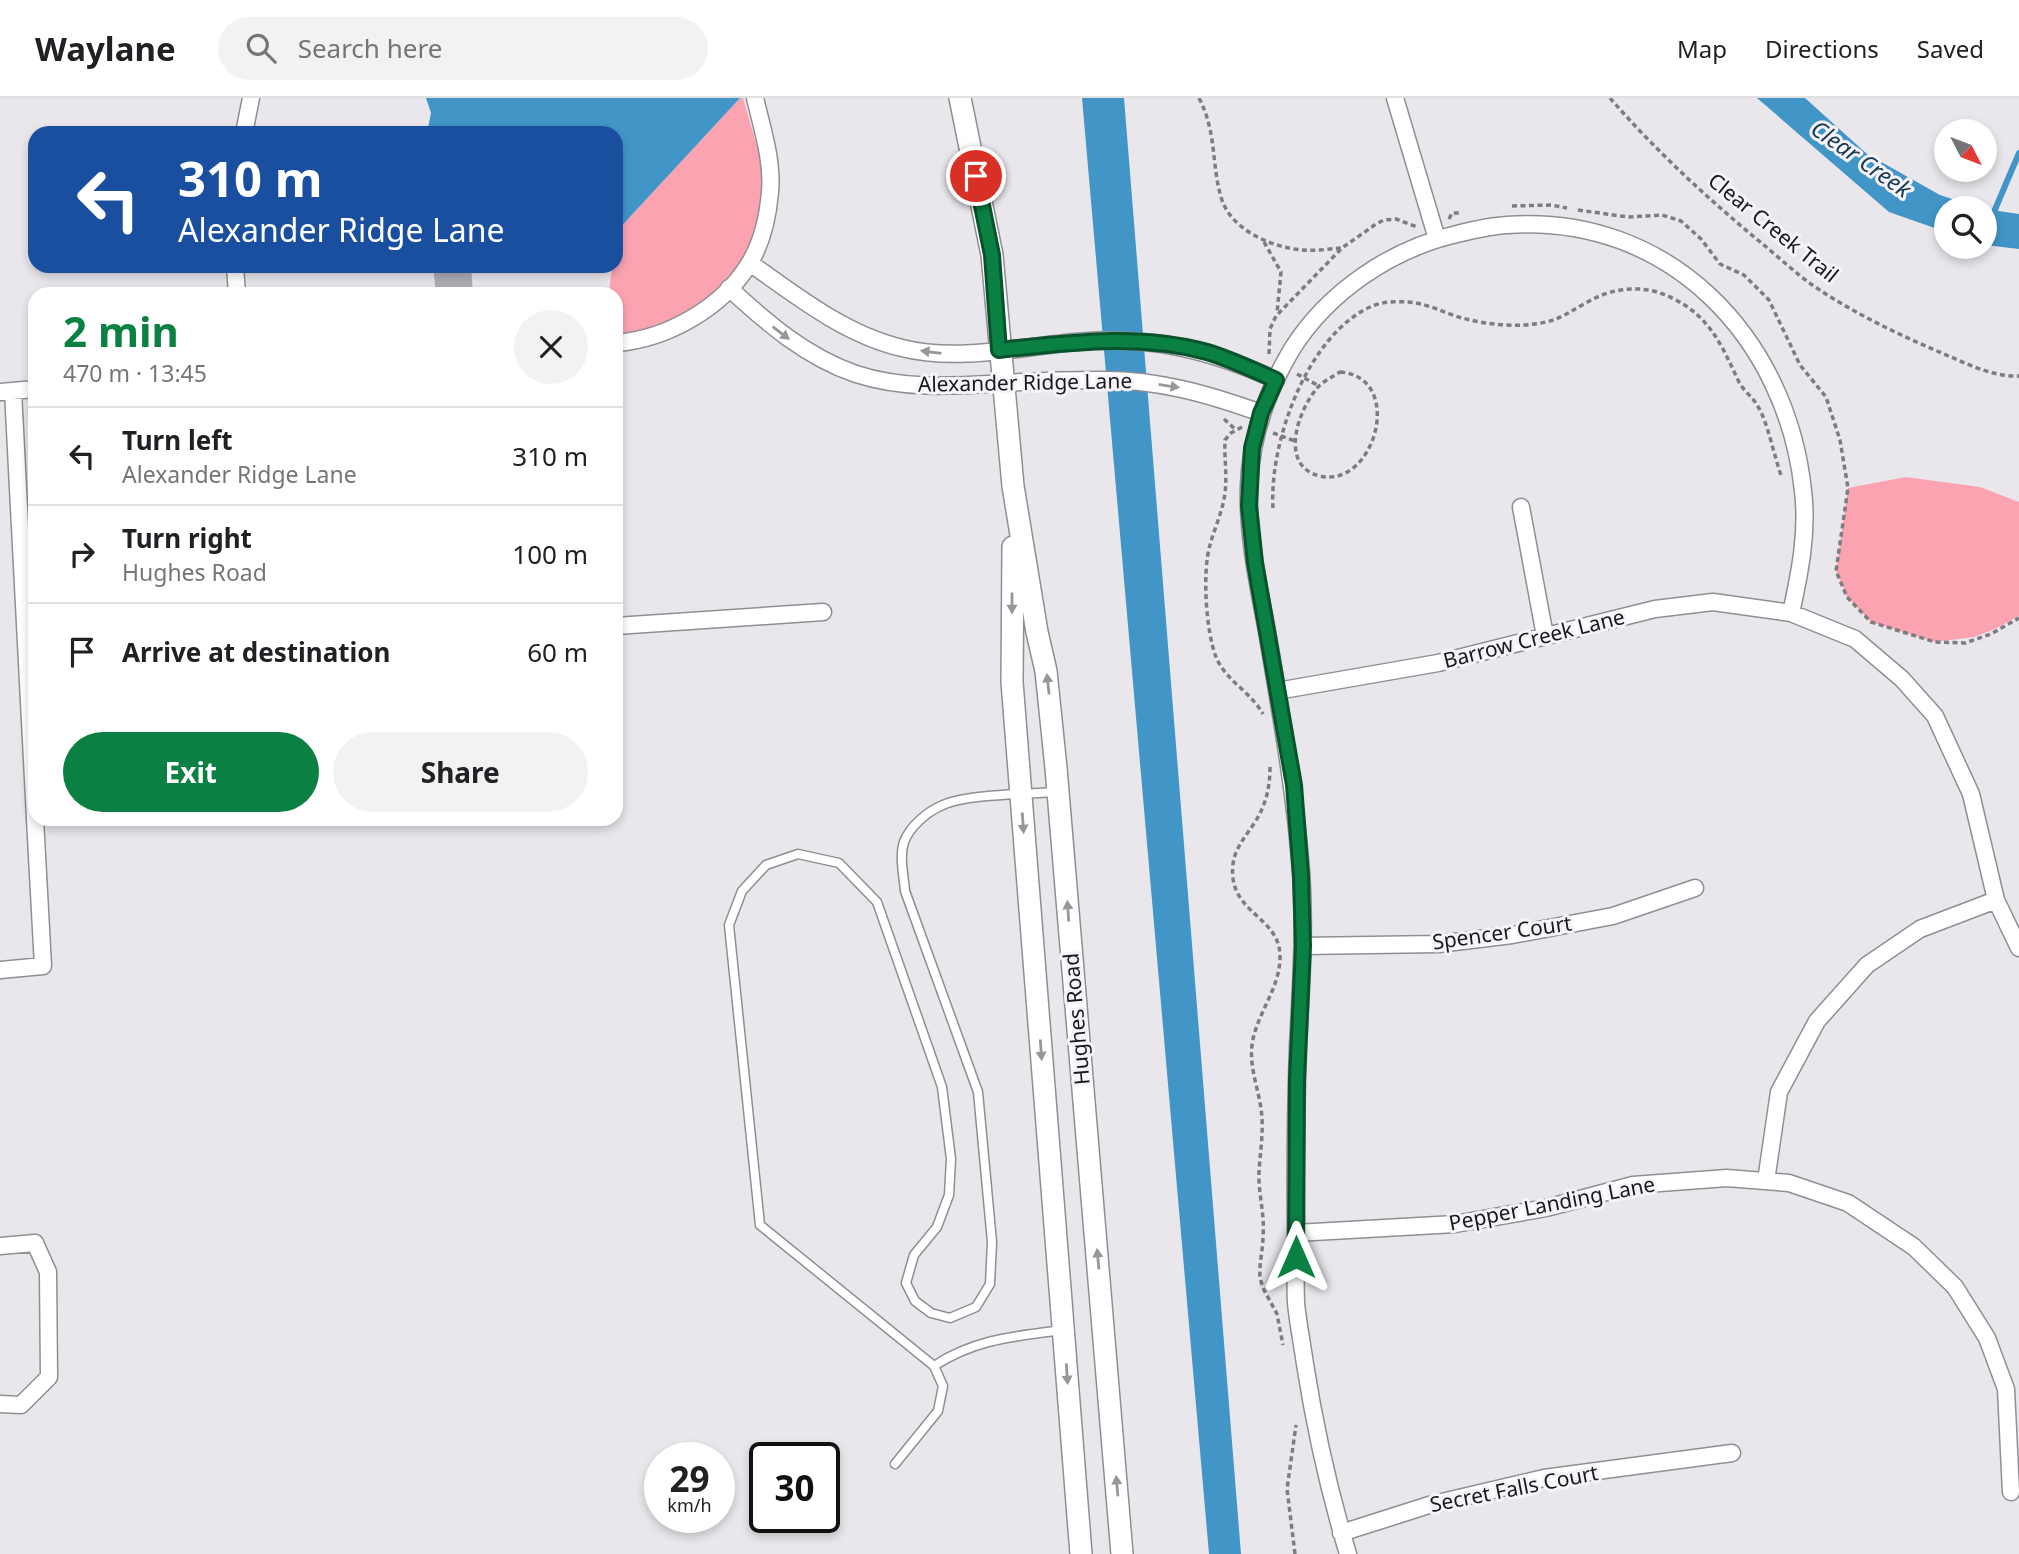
<!DOCTYPE html>
<html lang="en">
<head>
<meta charset="utf-8">
<style>
  :root { --surface:#fff; --page:#f2f2f2; --text:#202124; --muted:#757577; --line:#e0e0e0; --accent:#0b8043 }
  body { margin:0; font-family:"Noto Sans",sans-serif; background:var(--page); color:var(--text); height:100vh; display:flex; flex-direction:column; font-size:26px; white-space:nowrap }
  * { box-sizing:border-box; margin:0 }
  p { font-size:23px; color:var(--muted) }
  .icon { flex:none; width:38px; height:38px; fill:none; stroke:currentColor; stroke-width:2; stroke-linecap:round; stroke-linejoin:round }
  .map { position:relative; flex:1; overflow:hidden }
  .side { position:absolute; left:28px; top:189px; width:595px; height:539px; display:flex; flex-direction:column; background:var(--surface); border-radius:21px; box-shadow:0 4px 10px #0003 }
  .side>* { flex:none }
  .hud { position:absolute; left:28px; top:28px; width:595px; height:147px; border-radius:21px; box-shadow:0 4px 10px #0003; background:#1a4fa0; color:#fff; overflow:hidden }
  .needle { width:46px; rotate:132deg }
  .controls { position:absolute; left:1934px; top:21px; display:grid; gap:14px }
  .controls a { display:grid; place-items:center; width:63px; height:63px; border-radius:50%; background:var(--surface); box-shadow:0 4px 10px #0003; font-size:35px }
  .speed { position:absolute; left:644px; top:1344px; display:flex; gap:14px; font-size:35px; font-weight:700; text-align:center }
  .speed>* { display:grid; place-content:center; width:91px; height:91px; border-radius:50%; background:var(--surface); box-shadow:0 4px 10px #0003; line-height:1 }
  .speed small { font-size:18px; font-weight:400 }
  .speed .limit { border:4px solid #111; border-radius:10px; background:#fff; color:#111 }
  .pin { position:absolute; display:grid; place-items:center; width:60px; height:60px; color:#fff; margin:-30px; border:4px solid #fff; border-radius:50%; box-shadow:0 2px 7px #0007 }
  .me { position:absolute; width:77px; margin:-38px; rotate:0deg; stroke-linejoin:round; filter:drop-shadow(0 0 5px #0008) }
  .turn { display:flex; align-items:center; gap:24px; height:147px; padding:0 35px; font-size:32px }
  .turn .icon { width:91px; height:91px; stroke-width:2.5 }
  .turn b { display:block; font-size:49px; line-height:60px }
  .round { display:grid; place-items:center; flex:none; width:74px; height:74px; border-radius:37px; background:var(--page) }
  .headline { display:flex; align-items:center; justify-content:space-between; height:119px; padding:0 35px }
  h1 { font-size:42px; font-weight:700; line-height:52px; color:var(--accent) }
  .button { display:flex; gap:14px; margin-top:auto; padding:14px 35px }
  .button a { flex:1; height:80px; border-radius:42px; background:var(--accent); color:#fff; font-size:28px; font-weight:700; line-height:80px; text-align:center }
  .button a+a { background:var(--page); color:var(--text) }
  ul { padding:0; list-style:none }
  li { display:flex; align-items:center; gap:21px; height:98px; padding:0 35px; border-top:2px solid var(--line) }
  li div { flex:1 }
  li b { display:block; font-size:26px }
  li em { font-style:normal }
  header { display:flex; align-items:center; gap:42px; box-sizing:border-box; height:98px; padding:0 35px; background:var(--surface); border-bottom:2px solid var(--line) }
  header strong { font-size:33px }
  nav { display:flex; gap:38px; margin-inline-start:auto; font-size:24px }
  .search { width:490px; height:63px; background:var(--page); display:flex; align-items:center; gap:18px; box-sizing:border-box; padding:0 24px; border-radius:38px; color:var(--muted); font-size:26px }
  .map>svg:first-child { display:block }
</style>
</head>
<body>
<header>
<strong>Waylane</strong>
<div class="search"><svg class="icon" aria-label="search" viewBox="0 0 24 24"><circle cx="10" cy="10" r="6"/><path d="M15 15l6 6"/></svg>Search here</div>
<nav><a>Map</a><a>Directions</a><a>Saved</a></nav>
</header>
<div class="map">
<svg width="2019" height="1456" viewBox="0 0 2019 1456">
  <rect width="100%" height="100%" fill="#e9e7ec"/>
  <!-- green -->
  <path fill="#fca3b2" d="M740,0H743L770,93L740,179L678,228L616,243V196H609L612,168H616V134Z
    M1906,379L1980,389L2019,404V518L1995,531L1974,539L1935,544L1871,524L1847,499L1836,473L1848,390Z"/>
  <!-- water -->
  <path fill="#4195c7" d="M426,0H740L616,134V35H427L431,15Z
    M1082,0H1124L1241,1456H1209Z
    M1757,0H1805L1867,56L1940,97L1979,110H1946V134L1889,114Z
    M1985,111L2019,116V151L1985,147Z"/>
  <g fill="none" stroke-linecap="round" stroke-linejoin="round">
    <!-- stream -->
    <path stroke="#4195c7" stroke-width="6" d="M1991,121L2019,55"/>
  </g>
  <!-- building -->
  <path fill="#acaeb3" d="M433,168H471L473,196H436Z"/>
  <g fill="none" stroke-linecap="round" stroke-linejoin="round">
    <!-- lane casing -->
    <g stroke="#908e93" stroke-width="11">
      <path id="lane" d="M1057,694C1029,696 966,696 943,707C928,713 910,728 904,744C899,759 904,779 905,793L978,994L992,1144L990,1186L976,1209L950,1220L931,1215L915,1203L906,1185L914,1157L937,1129L949,1097L951,1061L942,989L877,804L839,765L798,756L766,767L742,793L729,827L760,1127L934,1268C975,1241 1016,1238 1063,1232
        M895,1366L938,1313L943,1288L934,1268"/>
    </g>
    <!-- street casing -->
    <g stroke="#908e93" stroke-width="19">
      <path id="street" d="M1395,0L1437,141
        M244,35L251,0
        M750,165C796,198 846,237 902,250C957,264 1019,249 1076,244C1150,238 1209,251 1276,282
        M235,168L237,196
        M729,190C767,225 806,259 856,276C905,292 954,288 1004,285C1036,283 1068,282 1100,282C1156,281 1208,296 1261,315
        M616,245C667,241 722,210 749,166C762,145 768,118 770,94C773,63 762,30 755,0
        M13,293L35,720
        M0,294L35,291
        M1521,409L1545,538
        M616,528L823,514
        M1277,593L1438,565L1655,511L1713,504L1791,515L1855,541L1902,581L1935,618L1971,696L1996,802L2019,850
        M1303,848L1438,846L1512,837L1613,818L1695,790
        M0,872L43,868L35,721
        M1766,1083L1779,994L1817,923L1867,867L1920,831L1996,802
        M1296,1135L1455,1126L1546,1110L1633,1087L1727,1080L1789,1085L1848,1105L1914,1149L1955,1189L1987,1240L2006,1291L2011,1394
        M0,1148L35,1145L48,1174L49,1279L21,1307L0,1306
        M1341,1435L1429,1407L1544,1380L1732,1355
        M1348,1456C1329,1393 1315,1330 1305,1266C1302,1245 1298,1225 1296,1205C1295,1181 1296,1157 1296,1133C1295,1071 1296,1009 1298,948C1301,890 1305,831 1301,773C1295,694 1281,617 1268,539C1259,489 1247,438 1249,387C1251,338 1267,293 1292,251C1328,194 1391,151 1457,136C1473,132 1490,128 1507,127C1668,115 1787,239 1803,393C1808,434 1800,474 1791,515"/>
    </g>
    <!-- secondary casing -->
    <g stroke="#908e93" stroke-width="24">
      <path id="secondary" d="M960,0L992,157L1013,388L1037,534L1046,573L1056,670L1122,1456
        M1013,449L1012,584L1081,1456"/>
    </g>
    <!-- path -->
    <path stroke="#7d7c7f" stroke-width="3.5" stroke-dasharray="5 3.5" stroke-linecap="butt" d="M1199,0C1217,35 1211,64 1221,99C1230,132 1273,150 1303,152C1316,153 1329,151 1341,150
      M1610,0C1655,52 1706,99 1759,143C1775,156 1791,171 1808,184C1849,213 1897,236 1944,256C1968,266 1992,279 2019,278
      M1512,108L1551,107L1567,110
      M1578,112L1628,119L1662,117L1681,123L1701,141L1720,166L1744,177L1769,202L1800,267L1826,299L1840,342L1848,390L1836,473L1847,499L1871,524L1935,544L1965,545L1991,536L2019,520
      M1449,121L1452,115H1462
      M1264,144L1281,174L1277,215
      M1269,256L1270,231L1276,218L1342,150L1376,126L1384,122L1396,121L1417,129
      M1340,274C1406,279 1375,391 1320,378C1278,368 1298,312 1318,289C1324,283 1332,279 1340,274Z
      M1297,276L1319,288
      M1224,321L1235,331
      M1242,329L1231,335L1225,342C1224,362 1228,381 1224,401C1221,417 1214,432 1210,447C1202,474 1206,533 1216,559C1225,582 1251,594 1263,616
      M1273,335L1295,343
      M1273,410C1269,345 1307,238 1370,209C1380,204 1395,203 1406,204C1425,204 1444,215 1462,220C1488,227 1519,230 1546,224C1560,221 1571,213 1584,206C1612,189 1644,185 1674,201C1710,219 1722,248 1738,282C1742,292 1752,298 1757,307C1767,321 1774,358 1781,377
      M1270,669C1270,689 1266,707 1255,724C1246,738 1235,750 1233,766C1227,817 1282,817 1280,861C1279,892 1256,917 1252,947C1249,973 1261,996 1262,1021C1263,1039 1260,1056 1259,1074C1258,1095 1265,1116 1263,1138C1263,1152 1259,1165 1260,1180L1263,1190L1277,1216L1283,1247
      M1295,1456L1287,1391L1296,1327"/>
    <!-- lane -->
    <use href="#lane" stroke="#fff" stroke-width="8"/>
    <!-- street -->
    <use href="#street" stroke="#fff" stroke-width="16"/>
    <!-- secondary -->
    <use href="#secondary" stroke="#fff" stroke-width="21"/>
  </g>
  <!-- one-way arrows -->
  <defs><path id="oneway-solid" d="M-6-.8H1V-3.2L6.5 0L1 3.2V.8H-6Z" transform="scale(1.75)"/></defs>
  <g fill="#989798">
    <use href="#oneway-solid" transform="translate(781 235) rotate(37)"/>
    <use href="#oneway-solid" transform="translate(931 254) rotate(-173)"/>
    <use href="#oneway-solid" transform="translate(1169 288) rotate(9)"/>
    <use href="#oneway-solid" transform="translate(1012 505) rotate(90)"/>
    <use href="#oneway-solid" transform="translate(1048 586) rotate(-96)"/>
    <use href="#oneway-solid" transform="translate(1023 725) rotate(86)"/>
    <use href="#oneway-solid" transform="translate(1068 813) rotate(-94)"/>
    <use href="#oneway-solid" transform="translate(1041 952) rotate(86)"/>
    <use href="#oneway-solid" transform="translate(1098 1161) rotate(-95)"/>
    <use href="#oneway-solid" transform="translate(1067 1276) rotate(86)"/>
    <use href="#oneway-solid" transform="translate(1117 1388) rotate(-95)"/>
  </g>
  <g fill="none" stroke-linecap="round" stroke-linejoin="round">
    <!-- route casing -->
    <g stroke="#07532c" stroke-width="18">
      <path id="route" d="M976,78L992,157L999,252C1068,245 1138,235 1207,254C1231,261 1253,272 1276,282L1261,315L1252,350L1249,408L1255,465L1294,687L1301,778L1303,848L1297,981L1296,1159"/>
    </g>
    <!-- route -->
    <use href="#route" stroke="#0b8043" stroke-width="12"/>
  </g>
  <g text-anchor="middle" stroke-width="6" stroke-linejoin="round" paint-order="stroke">
    <!-- street labels -->
    <g font-size="21" fill="#19181a" stroke="#f6f4fa">
      <text transform="translate(1773 130) rotate(39)" y="7">Clear Creek Trail</text>
      <text transform="translate(1025 285) rotate(-1)" y="7">Alexander Ridge Lane</text>
      <text transform="translate(1534 541) rotate(-14)" y="7">Barrow Creek Lane</text>
      <text transform="translate(1502 835) rotate(-8)" y="7">Spencer Court</text>
      <text transform="translate(1077 921) rotate(-95)" y="7">Hughes Road</text>
      <text transform="translate(1552 1106) rotate(-11)" y="7">Pepper Landing Lane</text>
      <text transform="translate(1514 1391) rotate(-11)" y="7">Secret Falls Court</text>
    </g>
    <!-- water labels -->
    <g font-size="23" font-style="italic" fill="#163a50" stroke="#f6f4fa">
      <text transform="translate(1861 61) rotate(35)" y="8">Clear Creek</text>
    </g>
  </g>
</svg>
<div class="controls">
<a><svg class="needle" viewBox="-14 -14 28 28"><path d="M0-13l5 13h-10z" fill="#e53935"/><path d="M0 13l5-13h-10z" fill="#757577"/></svg></a>
<a><svg class="icon" aria-label="search" viewBox="0 0 24 24"><circle cx="10" cy="10" r="6"/><path d="M15 15l6 6"/></svg></a>
</div>
<div class="speed"><div>29<small>km/h</small></div><div class="limit">30</div></div>
<div class="pin" style="left:976px;top:78px;background:#d93025"><svg class="icon" aria-label="arrive" viewBox="0 0 24 24"><path d="M6 21V4h12l-3 4 3 4H6"/></svg></div>
<svg class="me" style="left:1296px;top:1159px" viewBox="-20 -20 40 40"><path d="M0-17L14 15 0 8-14 15z" fill="#0b8043" stroke="#fff" stroke-width="4"/></svg>
<div class="hud">
<div class="turn"><svg class="icon" aria-label="left" viewBox="0 0 24 24"><path d="M17 20v-9H6M10 6l-5 5 5 5"/></svg><div><b>310 m</b>Alexander Ridge Lane</div></div>
</div>
<section class="side">
<div class="headline"><div><h1>2 min</h1><p>470 m · 13:45</p></div><a class="round"><svg class="icon" aria-label="close" viewBox="0 0 24 24"><path d="M6 6l12 12M18 6L6 18"/></svg></a></div>
<ul>
<li><svg class="icon" aria-label="left" viewBox="0 0 24 24"><path d="M17 20v-9H6M10 6l-5 5 5 5"/></svg><div><b>Turn left</b><p>Alexander Ridge Lane</p></div><em>310 m</em></li>
<li><svg class="icon" aria-label="right" viewBox="0 0 24 24"><path d="M7 20v-9h11M14 6l5 5-5 5"/></svg><div><b>Turn right</b><p>Hughes Road</p></div><em>100 m</em></li>
<li><svg class="icon" aria-label="arrive" viewBox="0 0 24 24"><path d="M6 21V4h12l-3 4 3 4H6"/></svg><div><b>Arrive at destination</b></div><em>60 m</em></li>
</ul>
<div class="button"><a>Exit</a><a>Share</a></div>
</section>
</div>
</body>
</html>
